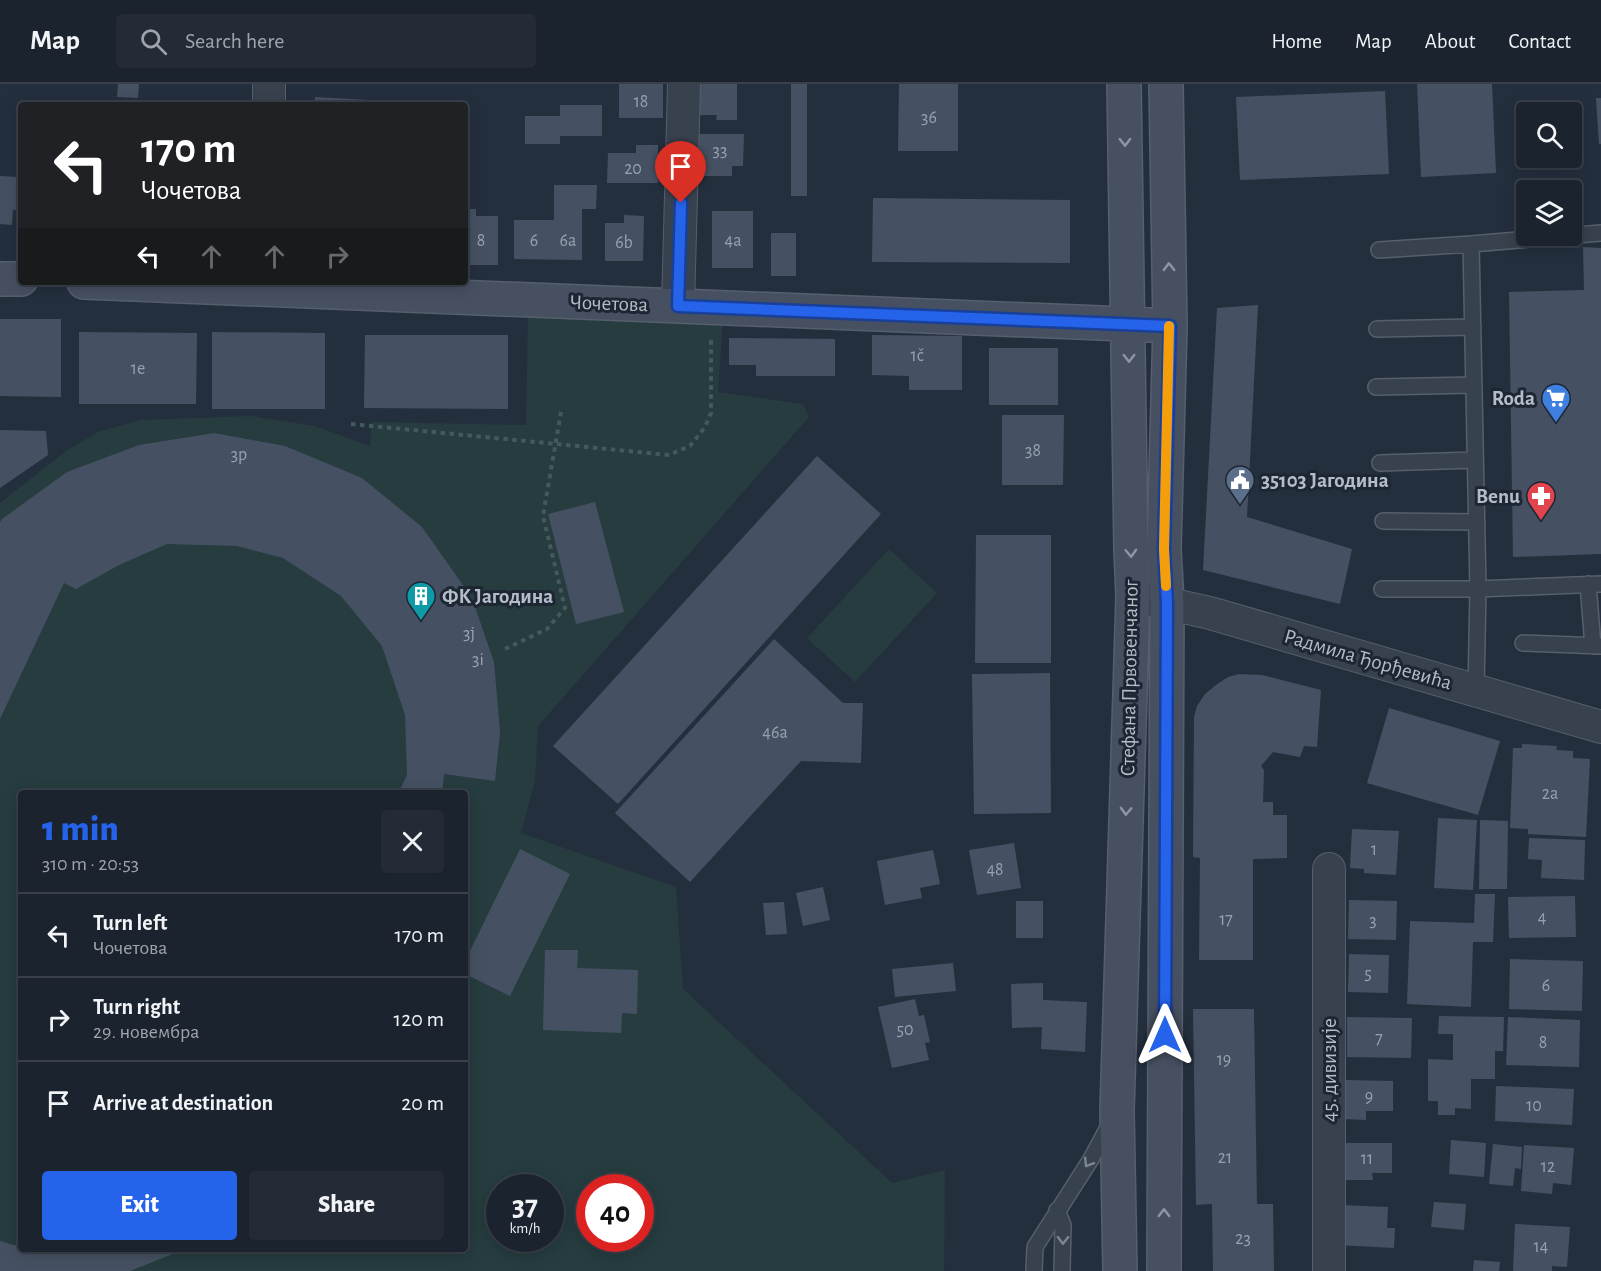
<!DOCTYPE html>
<html lang="en">
<head>
<meta charset="utf-8">
<style>
  :root { --surface:#1b232e; --page:#242b36; --text:#f1f3f6; --muted:#a0a4aa; --line:#39404a; --accent:#2563eb }
  body { margin:0; font-family:"Alegreya Sans",sans-serif; background:var(--page); color:var(--text); height:100vh; display:flex; flex-direction:column; font-size:22px; white-space:nowrap }
  * { box-sizing:border-box; margin:0 }
  p { font-size:20px; color:var(--muted) }
  .icon { flex:none; width:33px; height:33px; fill:none; stroke:currentColor; stroke-width:2; stroke-linecap:round; stroke-linejoin:round }
  .map { position:relative; flex:1; overflow:hidden }
  .drawer { position:absolute; left:18px; top:706px; width:450px; height:462px; display:flex; flex-direction:column; background:var(--surface); border-radius:6px; box-shadow:0 3px 15px #0003,0 0 0 2px var(--line) }
  .drawer>* { flex:none }
  .banner { position:absolute; left:18px; top:18px; width:450px; height:183px; border-radius:6px; box-shadow:0 3px 15px #0003,0 0 0 2px var(--line); background:#202124; color:#fff; overflow:hidden }
  .controls { position:absolute; left:1516px; top:18px; display:grid; gap:12px }
  .controls a { display:grid; place-items:center; width:66px; height:66px; border-radius:6px; background:var(--surface); box-shadow:0 3px 15px #0003,0 0 0 2px var(--line); font-size:30px }
  .speed { position:absolute; left:486px; top:1090px; display:flex; gap:12px; font-size:30px; font-weight:700; text-align:center }
  .speed>* { display:grid; place-content:center; width:78px; height:78px; border-radius:50%; background:var(--surface); box-shadow:0 3px 15px #0003,0 0 0 2px var(--line); line-height:1 }
  .speed small { font-size:15px; font-weight:400 }
  .speed .limit { border:9px solid #d22; background:#fff; color:#111 }
  .pin { position:absolute; display:grid; place-items:center; width:51px; height:51px; color:#fff; margin:-62px -26px; border-radius:50% 50% 50% 0; rotate:-45deg; box-shadow:0 0 6px #0007 }
  .pin .icon { rotate:45deg }
  .me { position:absolute; width:66px; margin:-33px; rotate:0deg; stroke-linejoin:round; filter:drop-shadow(0 0 4px #0008) }
  .turn { display:flex; align-items:center; gap:21px; height:126px; padding:0 24px; font-size:27px }
  .turn .icon { width:78px; height:78px; stroke-width:2.5 }
  .turn b { display:block; font-size:42px; line-height:51px }
  .lanes { display:flex; align-items:center; height:57px; padding:0 24px; background:#0003; justify-content:center; gap:30px; direction:ltr }
  .lanes .off { opacity:.35 }
  .round { display:grid; place-items:center; flex:none; width:63px; height:63px; border-radius:6px; background:var(--page) }
  .headline { display:flex; align-items:center; justify-content:space-between; height:102px; padding:0 24px }
  h1 { font-size:36px; font-weight:800; line-height:45px; color:var(--accent) }
  .button { display:flex; gap:12px; margin-top:auto; padding:12px 24px }
  .button a { flex:1; height:69px; border-radius:6px; background:var(--accent); color:#fff; font-size:24px; font-weight:800; line-height:69px; text-align:center }
  .button a+a { background:var(--page); color:var(--text) }
  ul { padding:0; list-style:none }
  li { display:flex; align-items:center; gap:18px; height:84px; padding:0 24px; border-top:2px solid var(--line) }
  li div { flex:1 }
  li b { display:block; font-size:22px }
  li em { font-style:normal }
  header { display:flex; align-items:center; gap:36px; box-sizing:border-box; height:84px; padding:0 30px; background:var(--surface); border-bottom:2px solid var(--line) }
  header strong { font-size:28px }
  nav { display:flex; gap:33px; margin-inline-start:auto; font-size:21px }
  .search { width:420px; height:54px; background:var(--page); display:flex; align-items:center; gap:15px; box-sizing:border-box; padding:0 21px; border-radius:6px; color:var(--muted); font-size:22px }
  .map>svg:first-child { display:block }
</style>
</head>
<body>
<header>
<strong>Map</strong>
<div class="search"><svg class="icon" aria-label="search" viewBox="0 0 24 24"><circle cx="10" cy="10" r="6"/><path d="M15 15l6 6"/></svg>Search here</div>
<nav><a>Home</a><a>Map</a><a>About</a><a>Contact</a></nav>
</header>
<div class="map">
<svg width="1601" height="1187" viewBox="0 0 1601 1187">
  <rect width="100%" height="100%" fill="#242f3e"/>
  <!-- green -->
  <path fill="#263c3f" fill-rule="evenodd" d="M528,229L723,235L718,308L803,320L809,333L538,642L535,697L521,749L676,803L683,905L892,1099L945,1086L944,1187H0V419L66,367L98,348L140,336L251,332L315,342L370,362L371,338L526,341ZM21,710H465V1166H21ZM500,1104H550V1155H500ZM590,1104H640V1155H590Z
    M889,465L937,509L855,598L807,554Z"/>
  <!-- building -->
  <path fill="#455162" d="M118,0H139L138,14L117,13Z
    M619,0H663V34H619Z
    M696,0H737V36H716L717,31H696Z
    M791,0H807V112H791Z
    M899,0H958V67H898Z
    M1417,0H1492L1496,89L1421,93Z
    M1385,7L1389,90L1240,96L1236,13Z
    M315,13L386,17V21H315Z
    M1596,14H1601V60H1599Z
    M560,21H602V52H560V60H525V32H560Z
    M697,50H744L743,82H732V92H697Z
    M636,61H658V99H607L608,69H636Z
    M0,92L19,93L17,126H13L12,141L0,140Z
    M554,101H597L596,125H582V176L514,175V136H554Z
    M873,114L1070,116V179L872,178Z
    M465,125H476V132H498V181H465Z
    M712,127H753V184H712Z
    M624,131L644,132L643,177H605V139H624Z
    M771,149H796V192H771Z
    M1583,163L1601,164V470L1513,473L1509,208L1584,206Z
    M1258,221L1247,433L1352,465L1340,520L1203,486L1217,224Z
    M0,235H61V313L0,312Z
    M79,248L197,249L196,320H79Z
    M212,248L325,249V325H212Z
    M365,251H508V325L364,324Z
    M872,251L962,252V306H909V292L872,291Z
    M729,254L835,255V292H756V281H729Z
    M989,264H1058V321H989Z
    M1002,331H1064L1063,401H1002Z
    M0,346L46,347L48,371L0,404Z
    M214,349L285,362L362,394L422,443L472,514L494,578L500,648L495,697L444,690L442,710H398L407,691L405,631L382,562L341,512L283,474L237,462L167,460L119,481L76,505L64,499L0,635V438L2,435L67,388L139,361Z
    M817,372L881,430L618,720L553,662Z
    M595,418L624,528L576,540L548,430Z
    M976,451H1051V579H975Z
    M774,555L843,619H863L861,679L801,677L690,798L615,729Z
    M1050,589L1051,729L974,730L972,590Z
    M1239,590L1262,591L1321,606L1317,663L1304,662L1300,673L1273,668L1261,682L1264,686L1263,718H1273V731H1287V774L1253,775V876H1199L1200,774L1193,773L1194,633L1197,622L1205,610L1216,601L1228,593Z
    M1389,624L1500,657L1478,731L1367,699Z
    M1522,660L1557,662L1556,666L1573,667V674L1590,675L1586,753L1528,750V745L1510,744L1513,664H1522Z
    M1438,734L1477,736L1473,806L1434,804Z
    M1480,736L1508,737L1507,805H1479Z
    M1352,745L1399,747L1396,791L1364,789V785L1350,784Z
    M1529,754L1585,756L1584,796L1541,794L1542,776L1528,775Z
    M1014,759L1021,804L977,811L969,766Z
    M520,765L570,790L510,912L465,890V877Z
    M933,766L940,800L920,804L922,814L885,821L877,777Z
    M823,803L830,836L803,842L796,809Z
    M1475,810H1495L1493,858H1473L1471,923L1407,920L1410,837L1474,839Z
    M1575,812L1576,853L1509,854L1508,813Z
    M1349,816L1397,817L1396,856L1348,855Z
    M1016,817H1043V854H1016Z
    M784,818L787,850L766,851L763,819Z
    M545,866H578L577,884L638,886L637,930L622,929L621,949L543,946Z
    M1349,870L1389,871L1388,909L1348,908Z
    M1510,875L1583,877L1582,927L1509,925Z
    M953,879L956,907L895,913L892,885Z
    M1043,899V916L1087,918L1085,968L1041,965L1042,943L1012,944L1011,900Z
    M915,915L919,932L924,931L930,958L925,959L929,976L892,984L878,923Z
    M1193,925H1254L1257,1120H1273L1274,1187H1213L1212,1120L1196,1121Z
    M1439,932L1504,933L1503,967H1495V995H1471V1025L1455,1024V1031H1438V1017H1428V975L1453,976V950H1438Z
    M1347,933L1412,934L1411,974L1347,973Z
    M1508,933L1580,936L1579,983L1506,981Z
    M1345,996L1393,997V1027H1366V1036L1344,1035Z
    M1496,1002L1574,1005L1572,1041L1495,1037Z
    M1451,1056L1486,1059L1484,1093L1449,1090Z
    M1343,1059H1392V1089H1372L1373,1096H1343Z
    M1493,1060L1522,1063L1521,1085L1515,1084L1513,1102L1489,1100Z
    M1524,1061L1574,1064L1571,1101L1553,1099L1552,1110L1521,1107Z
    M1434,1118L1466,1120L1464,1146L1431,1143Z
    M1338,1121L1388,1123L1387,1144H1395L1394,1164L1336,1161Z
    M1515,1140L1570,1143L1567,1183L1552,1182V1187H1513Z
    M0,1157L21,1163V1166H40L68,1170L86,1166H183L130,1187H0Z
    M1474,1176L1500,1178L1499,1187H1473Z"/>
  <g fill="none" stroke-linecap="round" stroke-linejoin="round">
    <!-- lane casing -->
    <g stroke="#565f6c" stroke-width="18">
      <path id="lane" d="M1471,160L1601,149
        M1379,166L1471,160L1478,505L1476,607
        M1377,245L1473,243
        M1376,303L1474,301
        M1380,379L1475,376
        M1383,437L1477,438
        M1588,500L1593,562
        M1382,505H1478L1601,500
        M1523,559L1601,562
        M1057,1126L1063,1141L1062,1187
        M1034,1187L1035,1163L1091,1075L1111,1038"/>
    </g>
    <!-- street casing -->
    <g stroke="#565f6c" stroke-width="34">
      <path id="street" d="M269,21V0
        M678,222L684,0
        M1143,514L1210,529L1601,643
        M1329,1187V785"/>
    </g>
    <!-- secondary casing -->
    <g stroke="#565f6c" stroke-width="36">
      <path id="secondary" d="M0,195H21
        M84,198L1150,241
        M1120,1187L1117,1027L1133,512L1131,467L1124,0
        M1164,1187L1167,519L1164,465L1170,242L1166,0"/>
    </g>
    <!-- path -->
    <path stroke="#44595c" stroke-width="4" stroke-dasharray="4.5 4.5" stroke-linecap="butt" d="M351,340L669,371L690,362L705,343L711,329V252
      M505,565L547,545L565,524L543,432L561,328"/>
    <!-- lane -->
    <use href="#lane" stroke="#38414e" stroke-width="15"/>
    <!-- street -->
    <use href="#street" stroke="#38414e" stroke-width="32"/>
    <!-- secondary -->
    <use href="#secondary" stroke="#465061" stroke-width="33"/>
  </g>
  <!-- one-way arrows -->
  <defs><path id="oneway-chevron" d="M-2-3.5L2.5 0L-2 3.5" fill="none" stroke-width="1.6" stroke-linecap="round" stroke-linejoin="round" transform="scale(1.5)"/></defs>
  <g stroke="#8e96a5">
    <use href="#oneway-chevron" transform="translate(1125 58) rotate(89)"/>
    <use href="#oneway-chevron" transform="translate(1169 183) rotate(-91)"/>
    <use href="#oneway-chevron" transform="translate(1129 274) rotate(90)"/>
    <use href="#oneway-chevron" transform="translate(1131 469) rotate(88)"/>
    <use href="#oneway-chevron" transform="translate(1126 727) rotate(92)"/>
    <use href="#oneway-chevron" transform="translate(1164 1129) rotate(-90)"/>
  </g>
  <g stroke="#7c8592">
    <use href="#oneway-chevron" transform="translate(1088 1079) rotate(122)"/>
    <use href="#oneway-chevron" transform="translate(1063 1156) rotate(91)"/>
  </g>
  <g fill="none" stroke-linecap="round" stroke-linejoin="round">
    <!-- route casing -->
    <g stroke="#184099" stroke-width="15">
      <path id="route" d="M681,119L678,222L1170,242L1164,465L1167,519L1165,951"/>
    </g>
    <!-- route -->
    <use href="#route" stroke="#2563eb" stroke-width="10"/>
    <!-- slow -->
    <path stroke="#f59e0b" stroke-width="10" d="M1166,502L1164,465L1169,242"/>
  </g>
  <!-- icons -->
  <defs>
    <g id="supermarket-pin" transform="scale(1.5)"><path d="M0 17L-7.5 6A9.5 9.5 0 1 1 7.5 6Z" fill="#3f7fe0" stroke="#1d2633"/><path d="M-6-5.5h2.5l.6 2H6L4.5 2H-2.5L-4.4-4H-6ZM-1.5 3.2a1.3 1.3 0 1 0 .1 0ZM3 3.2a1.3 1.3 0 1 0 .1 0Z" fill="#fff"/></g>
    <g id="civic-pin" transform="scale(1.5)"><path d="M0 17L-7.5 6A9.5 9.5 0 1 1 7.5 6Z" fill="#5c6f8a" stroke="#1d2633"/><path d="M-.6-6.5H3V-4.5H.6V-3L4-1V1h2V6H-6V1h2V-1L-.6-3ZM-1.2 2.5V6h2.4V2.5Z" fill="#fff"/></g>
    <g id="pharmacy-pin" transform="scale(1.5)"><path d="M0 17L-7.5 6A9.5 9.5 0 1 1 7.5 6Z" fill="#e0444e" stroke="#1d2633"/><path d="M-2-6h4v4h4v4h-4v4h-4v-4h-4v-4h4Z" fill="#fff"/></g>
    <g id="building-pin" transform="scale(1.5)"><path d="M0 17L-7.5 6A9.5 9.5 0 1 1 7.5 6Z" fill="#0f9aa8" stroke="#1d2633"/><path d="M-4-6H4V6H1V3H-1V6H-4ZM-2.5-4.3h1.7v1.8h-1.7ZM.8-4.3h1.7v1.8H.8ZM-2.5-1h1.7V.8h-1.7ZM.8-1h1.7V.8H.8Z" fill="#fff"/></g>
  </defs>
  <g fill-rule="evenodd">
    <use href="#supermarket-pin" x="1556" y="314"/>
    <use href="#civic-pin" x="1240" y="396"/>
    <use href="#pharmacy-pin" x="1541" y="412"/>
    <use href="#building-pin" x="421" y="512"/>
  </g>
  <g text-anchor="middle" stroke-width="6" stroke-linejoin="round" paint-order="stroke">
    <!-- number labels -->
    <g font-size="18" fill="#98a1af">
      <text x="641" y="23">18</text>
      <text x="929" y="39">36</text>
      <text x="720" y="72">33</text>
      <text x="633" y="90">20</text>
      <text x="481" y="162">8</text>
      <text x="534" y="162">6</text>
      <text x="568" y="162">6a</text>
      <text x="733" y="162">4a</text>
      <text x="624" y="164">6b</text>
      <text x="917" y="277">1č</text>
      <text x="138" y="290">1e</text>
      <text x="1033" y="372">38</text>
      <text x="239" y="376">3p</text>
      <text x="469" y="555">3j</text>
      <text x="478" y="581">3i</text>
      <text x="775" y="654">46a</text>
      <text x="1550" y="715">2a</text>
      <text x="1374" y="771">1</text>
      <text x="995" y="791">48</text>
      <text x="1542" y="839">4</text>
      <text x="1226" y="841">17</text>
      <text x="1373" y="842">3</text>
      <text x="1368" y="895">5</text>
      <text x="1546" y="907">6</text>
      <text x="905" y="951">50</text>
      <text x="1379" y="960">7</text>
      <text x="1543" y="964">8</text>
      <text x="1224" y="981">19</text>
      <text x="1369" y="1018">9</text>
      <text x="1534" y="1027">10</text>
      <text x="1225" y="1079">21</text>
      <text x="1367" y="1080">11</text>
      <text x="1548" y="1088">12</text>
      <text x="1243" y="1160">23</text>
      <text x="1541" y="1168">14</text>
    </g>
    <!-- street labels -->
    <g font-size="21" fill="#b4bcc9" stroke="#1d2633">
      <text transform="translate(609 219) rotate(2)" y="7">Чочетова</text>
      <text transform="translate(1368 575) rotate(16)" y="7">Радмила Ђорђевића</text>
      <text transform="translate(1129 594) rotate(-89)" y="7">Стефана Првовенчаног</text>
      <text transform="translate(1329 986) rotate(-90)" y="7">45. дивизије</text>
    </g>
    <!-- poi labels -->
    <g font-size="21" font-weight="bold" fill="#b4bcc9" stroke="#1d2633" text-anchor="end">
      <text x="1535" y="321">Roda</text>
      <text x="1261" y="403" text-anchor="start">35103 Јагодина</text>
      <text x="1520" y="419">Benu</text>
      <text x="442" y="519" text-anchor="start">ФК Јагодина</text>
    </g>
  </g>
</svg>
<div class="controls">
<a><svg class="icon" aria-label="search" viewBox="0 0 24 24"><circle cx="10" cy="10" r="6"/><path d="M15 15l6 6"/></svg></a>
<a><svg class="icon" aria-label="layers" viewBox="0 0 24 24"><path d="M12 4l9 5-9 5-9-5zM3 14l9 5 9-5"/></svg></a>
</div>
<div class="speed"><div>37<small>km/h</small></div><div class="limit">40</div></div>
<div class="pin" style="left:681px;top:119px;background:#d93025"><svg class="icon" aria-label="arrive" viewBox="0 0 24 24"><path d="M6 21V4h12l-3 4 3 4H6"/></svg></div>
<svg class="me" style="left:1165px;top:951px" viewBox="-20 -20 40 40"><path d="M0-17L14 15 0 8-14 15z" fill="#2563eb" stroke="#fff" stroke-width="4"/></svg>
<div class="banner">
<div class="turn"><svg class="icon" aria-label="left" viewBox="0 0 24 24"><path d="M17 20v-9H6M10 6l-5 5 5 5"/></svg><div><b>170 m</b>Чочетова</div></div>
<div class="lanes"><svg class="icon" aria-label="left" viewBox="0 0 24 24"><path d="M17 20v-9H6M10 6l-5 5 5 5"/></svg><svg class="icon off" aria-label="ahead" viewBox="0 0 24 24"><path d="M12 20V5M6 11l6-6 6 6"/></svg><svg class="icon off" aria-label="ahead" viewBox="0 0 24 24"><path d="M12 20V5M6 11l6-6 6 6"/></svg><svg class="icon off" aria-label="right" viewBox="0 0 24 24"><path d="M7 20v-9h11M14 6l5 5-5 5"/></svg></div>
</div>
<section class="drawer">
<div class="headline"><div><h1>1 min</h1><p>310 m · 20:53</p></div><a class="round"><svg class="icon" aria-label="close" viewBox="0 0 24 24"><path d="M6 6l12 12M18 6L6 18"/></svg></a></div>
<ul>
<li><svg class="icon" aria-label="left" viewBox="0 0 24 24"><path d="M17 20v-9H6M10 6l-5 5 5 5"/></svg><div><b>Turn left</b><p>Чочетова</p></div><em>170 m</em></li>
<li><svg class="icon" aria-label="right" viewBox="0 0 24 24"><path d="M7 20v-9h11M14 6l5 5-5 5"/></svg><div><b>Turn right</b><p>29. новембра</p></div><em>120 m</em></li>
<li><svg class="icon" aria-label="arrive" viewBox="0 0 24 24"><path d="M6 21V4h12l-3 4 3 4H6"/></svg><div><b>Arrive at destination</b></div><em>20 m</em></li>
</ul>
<div class="button"><a>Exit</a><a>Share</a></div>
</section>
</div>
</body>
</html>
